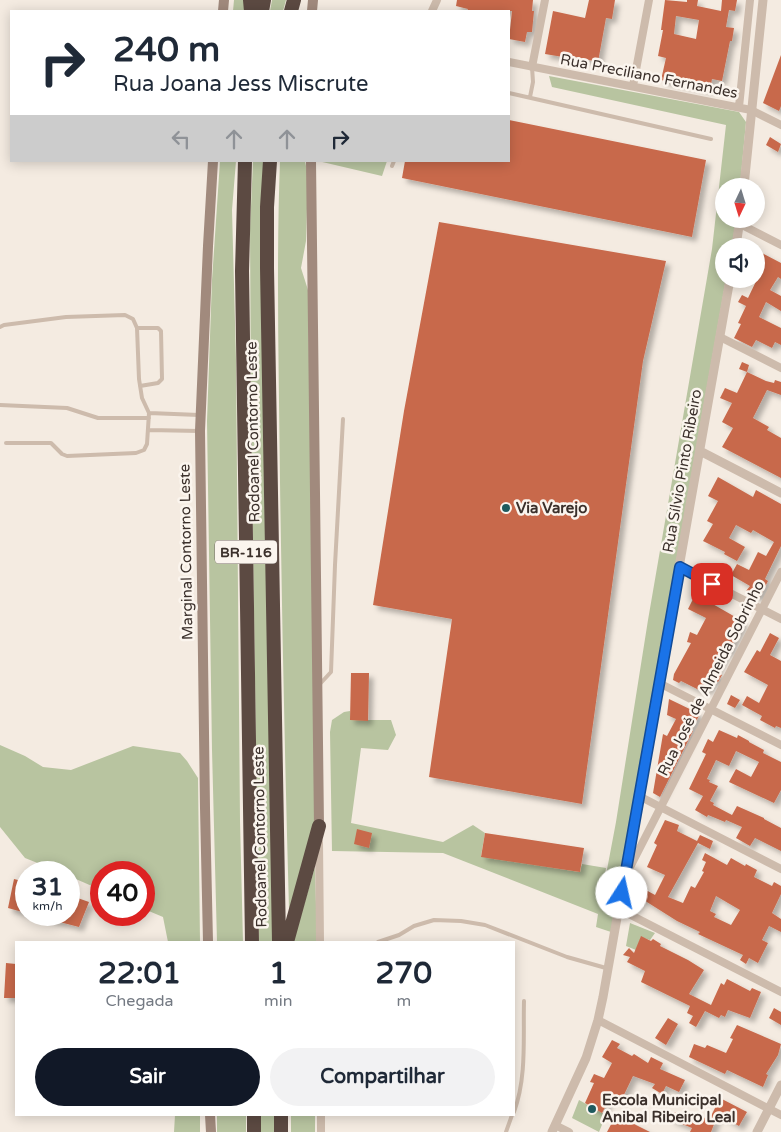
<!DOCTYPE html>
<html lang="pt">
<head>
<meta charset="utf-8">
<style>
  :root { --surface:#fff; --page:#f2f2f3; --text:#1f2937; --muted:#747a83; --accent:#111827 }
  body { margin:0; font-family:"Varela Round",sans-serif; background:var(--page); color:var(--text); height:100vh; display:flex; flex-direction:column; font-size:19px; white-space:nowrap }
  * { box-sizing:border-box; margin:0 }
  p { font-size:16px; color:var(--muted) }
  .icon { flex:none; width:28px; height:28px; fill:none; stroke:currentColor; stroke-width:2; stroke-linecap:round; stroke-linejoin:round }
  .map { position:relative; flex:1; overflow:hidden }
  .panel { position:absolute; left:15px; top:941px; width:500px; height:175px; display:flex; flex-direction:column; background:var(--surface); border-radius:0px; box-shadow:0 2px 12px #0003 }
  .panel>* { flex:none }
  .hud { position:absolute; left:10px; top:10px; width:500px; height:152px; border-radius:0px; box-shadow:0 2px 12px #0003; background:#fff; color:var(--text); overflow:hidden }
  .needle { width:32px; rotate:184deg }
  .fabs { position:absolute; left:715px; top:178px; display:grid; gap:10px }
  .fabs a { display:grid; place-items:center; width:50px; height:50px; border-radius:50%; background:var(--surface); box-shadow:0 2px 12px #0003; font-size:25px }
  .speed { position:absolute; left:15px; top:861px; display:flex; gap:10px; font-size:25px; font-weight:700; text-align:center }
  .speed>* { display:grid; place-content:center; width:65px; height:65px; border-radius:50%; background:var(--surface); box-shadow:0 2px 12px #0003; line-height:1 }
  .speed small { font-size:12px; font-weight:400 }
  .speed .limit { border:8px solid #d22; background:#fff; color:#111 }
  .pin { position:absolute; display:grid; place-items:center; width:42px; height:42px; color:#fff; margin:-21px; border-radius:10px; box-shadow:0 2px 8px #0006 }
  .me { position:absolute; width:55px; margin:-28px; rotate:10deg; stroke-linejoin:round; filter:drop-shadow(0 0 4px #0008) }
  .turn { display:flex; align-items:center; gap:18px; height:105px; padding:0 20px; font-size:22px }
  .turn .icon { width:65px; height:65px; stroke-width:2.5 }
  .turn b { display:block; font-size:35px; line-height:42px }
  .lanes { display:flex; align-items:center; height:48px; padding:0 20px; background:#0003; justify-content:center; gap:25px; direction:ltr }
  .lanes .off { opacity:.35 }
  .eta { display:flex; justify-content:space-evenly; align-items:center; height:85px; text-align:center }
  .eta b { font-size:30px; font-weight:700; line-height:35px }
  .button { display:flex; gap:10px; margin-top:auto; padding:10px 20px }
  .button a { flex:1; height:58px; border-radius:30px; background:var(--accent); color:#fff; font-size:20px; font-weight:700; line-height:58px; text-align:center }
  .button a+a { background:var(--page); color:var(--text) }
  .map>svg:first-child { display:block }
</style>
</head>
<body>
<div class="map">
<svg width="781" height="1132" viewBox="0 0 781 1132">
  <defs>
    <filter id="shadow"><feDropShadow dx="4.5" dy="4.5" stdDeviation="2.5" flood-color="#0004"/></filter>
  </defs>
  <rect width="100%" height="100%" fill="#f4ebe1"/>
  <!-- green -->
  <path fill="#b8c4a0" d="M234,0H244V11H233Z
    M272,0H286L283,11H270Z
    M549,76L739,112L746,122L740,186H724V219H736V222L732,246H724V279H726L611,932L596,927L598,914L443,853L332,851L330,732L332,720L344,712L350,711L351,720H391L396,735L388,750L361,748L351,823L443,842L473,825L485,833L481,856L580,872L582,864L606,868L602,896L616,822L648,620L712,249L726,125L552,87Z
    M220,161H236L232,210L236,360L240,821L243,942H217L212,750L207,421L212,280Z
    M253,161H265L273,942H259L251,412L250,229Z
    M280,161H305L308,176L306,241L301,268L308,290L316,824L294,908L289,909C285,766 282,624 280,482C279,375 276,268 280,161Z
    M318,161H387L382,176Z
    M0,745L25,756L43,767L71,770L133,746L180,753L187,761L198,778L200,942H168L163,917L144,909V872H101V890L69,876V872H60L25,858L0,827Z
    M315,867L317,942H293Z
    M630,923L655,933L650,940L641,937L636,950L626,946Z
    M579,1100L606,1115L599,1132L572,1118Z
    M175,1115H200V1132H174Z
    M217,1115H246V1132H217Z
    M261,1115H274V1132H261Z
    M291,1115H315V1132H291Z"/>
  <!-- building -->
  <path fill="#c8694b" fill-rule="evenodd" filter="url(#shadow)" d="M457,0H533L532,11H534L532,32H527L525,42L509,39L512,11H467L468,9L456,6Z
    M589,0H615L612,19L606,18L598,62L563,54V57L545,54L553,11L585,18Z
    M665,0L687,2V0H698L697,6L721,11L722,0H737L735,11L729,10L726,27L734,28L732,41H730L722,81L712,79L710,90L661,80L666,58L658,56L663,30H661ZM676,16L699,20L696,39L674,34Z
    M781,55V106L779,111L763,103Z
    M509,120L706,160L692,237L402,178L405,161H509Z
    M770,137L781,144L778,152L766,145Z
    M439,222L666,261L643,361L582,804L429,777L452,619L373,605L404,411Z
    M760,252L781,263V279L778,277L770,290L781,296V311L766,302L759,317L781,328V345L775,342L772,348L756,340L752,347L734,338L741,324L738,323L746,306L738,302L742,295L748,298L760,273L756,271V258Z
    M742,362L749,365L747,372L739,369Z
    M747,372L766,381L774,383L775,380L781,382V395L767,390L753,418L769,427L767,430L781,438V478L722,447L733,428L722,422L732,403L720,398L725,388L737,393Z
    M718,477L753,497L756,490L781,504V546L765,579L768,581L759,598L746,591L750,586L731,575L737,564L749,570L758,552L766,556L774,542L753,530L751,533L736,525L729,538L745,547L737,561L724,554L725,552L703,541L713,524L707,521L718,501L708,496Z
    M699,587L707,592L704,599L744,622L732,645L733,646L729,653L727,651L716,672L722,675L718,682L714,680L708,691L700,687L699,690L681,681L679,683L673,680L674,674L691,643L687,642L690,632L697,635L706,618L688,609Z
    M770,633L779,638L770,655L781,661V728L776,726L775,728L760,720L762,716L742,705L747,696L759,703L768,685L744,672L757,650L760,652Z
    M351,673H369L368,721L350,720Z
    M731,695L740,700L735,708L727,704Z
    M669,699L700,714L691,730L693,731L660,797L653,793L663,734L667,736L676,719L667,715Z
    M719,730L737,738L738,735L749,741V742L764,750L763,753L781,762V790L774,803L729,782L736,769L751,777L759,762L736,751L729,766L716,760L707,779L710,780L709,782L718,786L710,801L714,803L713,805L732,815L737,806L764,818V819L781,828V851L755,838L750,846L736,838L742,827L726,820L725,822L708,815L707,817L695,810L703,796L689,789L706,754L702,752L708,739L713,742Z
    M665,820L679,825L677,831L697,841L700,835L713,841L710,849L698,843L668,897L683,903L691,886L695,888L704,872L702,871L706,862L702,860L705,853L727,865L731,858L745,866L746,864L757,870L754,877L772,886L774,882L781,886V894L772,913L781,919V932L769,926L762,940L768,943L758,963L749,958L746,964L740,960L743,955L698,934L700,932L677,921L639,897L644,889L655,895L665,875L647,867L657,845L654,843ZM716,896L740,910L731,925L714,917L716,914L710,911Z
    M357,829L372,833L369,848L354,844Z
    M485,833L584,848L580,872L481,857Z
    M14,879L26,882V913L8,908Z
    M69,895L89,902L79,927L44,918V915H69Z
    M641,936L651,941L653,939L661,944L660,946L688,960L704,970L689,994L711,1005L721,983L724,985L727,979L750,991L752,988L761,992L750,1018L728,1010L725,1017L721,1015L719,1018L705,1011L696,1027L689,1023L693,1016L687,1013L690,1006L641,982L645,971L627,962L630,957L623,955L629,948L634,953Z
    M6,963L16,964V998H4Z
    M774,1008L781,1012V1025L769,1018Z
    M668,1018L678,1024L666,1045L655,1038Z
    M737,1025L781,1044L778,1055L766,1074L768,1075L763,1087L727,1070L725,1074L689,1057L694,1044L705,1048L707,1045L726,1053L733,1039L730,1038Z
    M612,1040L620,1044L617,1048L632,1056L634,1054L648,1063L651,1057L663,1063L660,1069L685,1080L679,1092L666,1086L662,1094L652,1088L655,1084L633,1076L621,1101L611,1096L602,1113L585,1103L594,1083L590,1082L594,1074L604,1078L612,1063L602,1057Z
    M720,1098L747,1112L739,1126L718,1114L711,1132H690L692,1128L670,1119L674,1112L687,1118L690,1113L698,1116L699,1115L709,1120Z
    M616,1115L650,1132H607Z"/>
  <g fill="none" stroke-linecap="round" stroke-linejoin="round">
    <!-- service -->
    <path stroke="#cdbbac" stroke-width="4" d="M509,93L711,139
      M530,97L533,82L532,67
      M392,166L394,161
      M0,327L4,325L66,317L125,315L133,319L137,328L139,379L142,398L149,413L147,444L144,450L136,453L67,456L62,454L51,443H6
      M137,328H158L161,331L162,379L158,383L140,386
      M0,405L67,408L98,418H149
      M149,413L199,415
      M149,430L199,431
      M319,685L331,672L335,565L343,419
      M378,942L399,935L414,926L434,920L461,921L485,925L567,957L606,968
      M514,1112C527,1077 523,1037 524,1001
      M506,1132L512,1115"/>
    <!-- minor -->
    <path stroke="#cdbbac" stroke-width="8" d="M432,11L437,0
      M509,62L751,110L781,125
      M532,67L545,0
      M633,86L649,0
      M739,107L750,0
      M740,224L781,245
      M720,337L781,368
      M679,567L781,619
      M659,683L781,745
      M639,796L781,869
      M319,842L320,942
      M626,875L781,572
      M619,909L781,992
      M598,1020L781,1115
      M321,1115V1132
      M555,1125L569,1132"/>
    <!-- tertiary -->
    <path stroke="#cdbbac" stroke-width="9" d="M744,186L763,0
      M736,246L740,219
      M700,451L781,493
      M552,1132L586,1058L598,1020L603,997L730,279
      M757,1132L781,1085"/>
    <!-- secondary -->
    <path stroke="#a18a7d" stroke-width="10" d="M223,11L224,0
      M312,11L313,0
      M311,161L319,826
      M208,942L205,808L200,431L208,246L213,161
      M210,1115L211,1132"/>
    <!-- motorway -->
    <path stroke="#5c4a42" stroke-width="14" d="M250,0L251,11
      M262,11L264,0
      M291,11L294,0
      M245,161L242,271L252,942
      M270,161L267,207V268L279,942
      M287,942L319,826
      M254,1115V1132
      M281,1115V1132"/>
  </g>
  <g fill="none" stroke-linecap="round" stroke-linejoin="round">
    <!-- route casing -->
    <g stroke="#114b97" stroke-width="12">
      <path id="route" d="M622,893L680,567L712,584"/>
    </g>
    <!-- route -->
    <use href="#route" stroke="#1a73e8" stroke-width="9"/>
  </g>
  <!-- markers -->
  <g fill="#1f5a5e" stroke="#fbf5ee" stroke-width="2">
    <circle cx="506" cy="508" r="5"/>
    <circle cx="592" cy="1109" r="5"/>
  </g>
  <g text-anchor="middle" stroke-width="5" stroke-linejoin="round" paint-order="stroke">
    <!-- shield labels -->
    <rect fill="#fbf5ee" stroke="#756b66" stroke-width="1" x="215" y="540.5" width="62" height="23" rx="4"/>
    <g font-size="14" font-weight="bold" fill="#3b302b">
      <text x="246" y="557">BR-116</text>
    </g>
    <!-- street labels -->
    <g font-size="15" fill="#3b302b" stroke="#fbf5ee">
      <text transform="translate(649 76) rotate(11)" y="5">Rua Preciliano Fernandes</text>
      <text transform="translate(253 432) rotate(-91)" y="5">Rodoanel Contorno Leste</text>
      <text transform="translate(682 471) rotate(-80)" y="5">Rua Sílvio Pinto Ribeiro</text>
      <text transform="translate(186 552) rotate(-91)" y="5">Marginal Contorno Leste</text>
      <text transform="translate(711 678) rotate(-63)" y="5">Rua José de Almeida Sobrinho</text>
      <text transform="translate(260 837) rotate(-91)" y="5">Rodoanel Contorno Leste</text>
    </g>
    <!-- poi labels -->
    <g font-size="15" font-weight="bold" fill="#3b302b" stroke="#fbf5ee" text-anchor="start">
      <text x="516" y="513">Via Varejo</text>
      <text x="602" y="1105">Escola Municipal<tspan x="602" dy="17">Anibal Ribeiro Leal</tspan></text>
    </g>
  </g>
</svg>
<div class="fabs">
<a><svg class="needle" viewBox="-14 -14 28 28"><path d="M0-13l5 13h-10z" fill="#e53935"/><path d="M0 13l5-13h-10z" fill="#747a83"/></svg></a>
<a><svg class="icon" aria-label="sound" viewBox="0 0 24 24"><path d="M4 9h4l5-4v14l-5-4H4zM17 9q2 3 0 6"/></svg></a>
</div>
<div class="speed"><div>31<small>km/h</small></div><div class="limit">40</div></div>
<div class="pin" style="left:712px;top:584px;background:#d93025"><svg class="icon" aria-label="arrive" viewBox="0 0 24 24"><path d="M6 21V4h12l-3 4 3 4H6"/></svg></div>
<svg class="me" style="left:622px;top:893px" viewBox="-20 -20 40 40"><circle r="19" fill="#fff"/><path d="M0-13L10 11 0 6-10 11z" fill="#1a73e8"/></svg>
<div class="hud">
<div class="turn"><svg class="icon" aria-label="right" viewBox="0 0 24 24"><path d="M7 20v-9h11M14 6l5 5-5 5"/></svg><div><b>240 m</b>Rua Joana Jess Miscrute</div></div>
<div class="lanes"><svg class="icon off" aria-label="left" viewBox="0 0 24 24"><path d="M17 20v-9H6M10 6l-5 5 5 5"/></svg><svg class="icon off" aria-label="ahead" viewBox="0 0 24 24"><path d="M12 20V5M6 11l6-6 6 6"/></svg><svg class="icon off" aria-label="ahead" viewBox="0 0 24 24"><path d="M12 20V5M6 11l6-6 6 6"/></svg><svg class="icon" aria-label="right" viewBox="0 0 24 24"><path d="M7 20v-9h11M14 6l5 5-5 5"/></svg></div>
</div>
<section class="panel">
<div class="eta">
<div><b>22:01</b><p>Chegada</p></div>
<div><b>1</b><p>min</p></div>
<div><b>270</b><p>m</p></div>
</div>
<div class="button"><a>Sair</a><a>Compartilhar</a></div>
</section>
</div>
</body>
</html>
